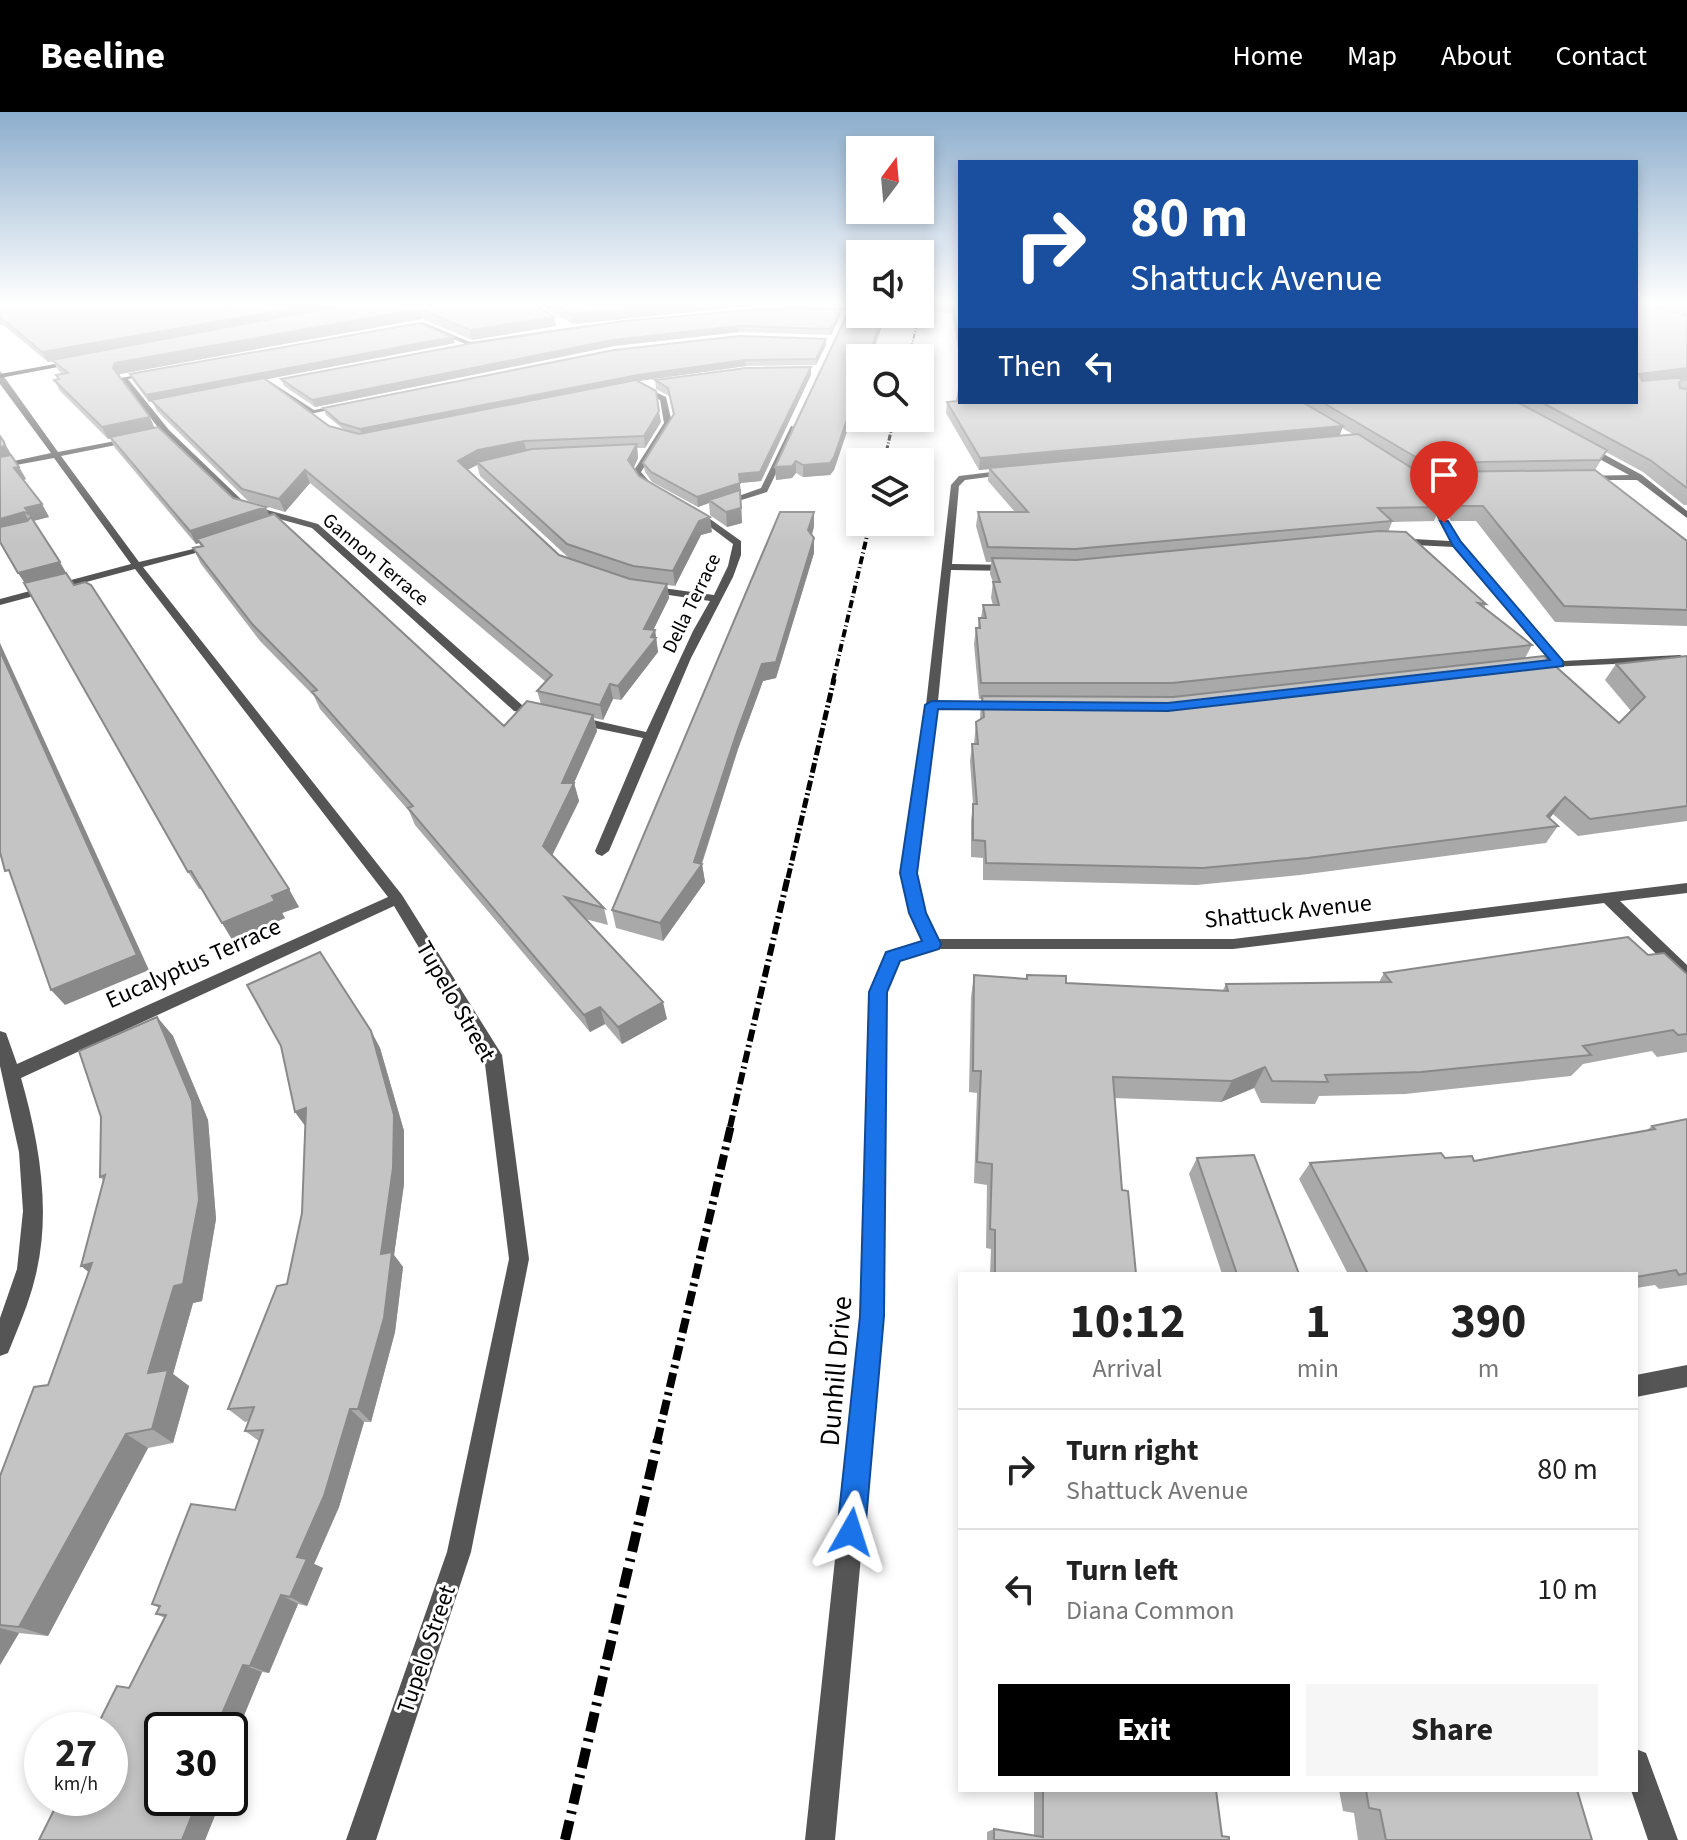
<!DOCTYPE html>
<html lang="en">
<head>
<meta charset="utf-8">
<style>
  :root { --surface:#fff; --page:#f6f6f6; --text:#222; --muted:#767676; --line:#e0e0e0; --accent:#000 }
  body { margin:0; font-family:"Source Sans 3",sans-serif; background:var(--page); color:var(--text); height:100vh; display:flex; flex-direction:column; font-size:30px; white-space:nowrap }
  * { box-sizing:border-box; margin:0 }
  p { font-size:26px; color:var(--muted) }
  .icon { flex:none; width:44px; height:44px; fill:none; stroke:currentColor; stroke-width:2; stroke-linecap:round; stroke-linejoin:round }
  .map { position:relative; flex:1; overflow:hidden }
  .side { position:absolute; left:958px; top:1160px; width:680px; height:520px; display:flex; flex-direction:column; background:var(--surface); border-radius:0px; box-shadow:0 4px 12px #0003 }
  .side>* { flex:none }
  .top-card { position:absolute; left:958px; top:48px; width:680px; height:244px; border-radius:0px; box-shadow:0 4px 12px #0003; background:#1a4fa0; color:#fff; overflow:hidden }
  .needle { width:52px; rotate:16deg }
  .tools { position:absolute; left:846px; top:24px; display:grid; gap:16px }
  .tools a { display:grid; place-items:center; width:88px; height:88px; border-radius:0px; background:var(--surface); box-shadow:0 4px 12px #0003; font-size:40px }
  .speed { position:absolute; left:24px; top:1600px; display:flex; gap:16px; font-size:40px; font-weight:700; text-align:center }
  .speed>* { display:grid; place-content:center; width:104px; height:104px; border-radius:50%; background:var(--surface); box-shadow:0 4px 12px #0003; line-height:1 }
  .speed small { font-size:20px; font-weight:400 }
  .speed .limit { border:4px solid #111; border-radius:12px; background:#fff; color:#111 }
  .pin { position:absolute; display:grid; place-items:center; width:68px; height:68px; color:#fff; margin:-82px -34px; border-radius:50% 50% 50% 0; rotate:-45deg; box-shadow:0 0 8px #0007 }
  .pin .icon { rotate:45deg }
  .me { position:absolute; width:88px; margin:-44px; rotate:6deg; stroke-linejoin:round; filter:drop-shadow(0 0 6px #0008) }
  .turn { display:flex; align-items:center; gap:28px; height:168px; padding:0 40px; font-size:36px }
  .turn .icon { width:104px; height:104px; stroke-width:2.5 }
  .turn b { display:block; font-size:56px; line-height:68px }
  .then { display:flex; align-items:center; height:76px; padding:0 40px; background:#0003; gap:16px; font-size:30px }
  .eta { display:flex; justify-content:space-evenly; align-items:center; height:136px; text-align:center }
  .eta b { font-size:48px; font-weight:700; line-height:56px }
  .action { display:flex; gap:16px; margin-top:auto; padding:16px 40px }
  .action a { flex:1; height:92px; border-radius:0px; background:var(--accent); color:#fff; font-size:32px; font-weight:700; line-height:92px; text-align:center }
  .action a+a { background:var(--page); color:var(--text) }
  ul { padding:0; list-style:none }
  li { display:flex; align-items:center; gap:24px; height:120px; padding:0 40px; border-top:2px solid var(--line) }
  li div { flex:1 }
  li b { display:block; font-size:30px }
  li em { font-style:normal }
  header { display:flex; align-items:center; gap:48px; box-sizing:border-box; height:112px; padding:0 40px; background:var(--accent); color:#fff }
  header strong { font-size:38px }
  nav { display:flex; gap:44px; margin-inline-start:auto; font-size:28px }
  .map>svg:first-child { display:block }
</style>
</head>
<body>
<header>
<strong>Beeline</strong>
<nav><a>Home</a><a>Map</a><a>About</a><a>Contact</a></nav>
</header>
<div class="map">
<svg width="1687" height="1728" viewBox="0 0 1687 1728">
  <rect width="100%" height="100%" fill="#fff"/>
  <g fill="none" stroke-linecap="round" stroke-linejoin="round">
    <!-- minor -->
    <path fill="#555" fill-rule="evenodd" d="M545,192H562L538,196L547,201L545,204L529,195Z
      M795,194L854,197L731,200L734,198Z
      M423,210L470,230L588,213L591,215L470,234L422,214L400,218L397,216Z
      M0,259L58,340L136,325V329L61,344L139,450L218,431V435L143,455L402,783L502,943L529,1147L471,1440L376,1728H346L447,1440L509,1147L484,944L394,794L21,966C39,1029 52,1100 35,1166C29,1191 18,1216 8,1241L0,1244V1206L17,1157L23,1099L19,1040L0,954V919L6,921L17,952L388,785L135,457L0,493V487L131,452L54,346L0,356V352L51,341L0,272Z
      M155,260V262L128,267L169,318L246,392L318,412L522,593L545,598V604L514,599L312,416L240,396L163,322L120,266Z
      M271,270L314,298L344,292L348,294L310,302L269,273Z
      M639,272L666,285L672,311L641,360L655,376L651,379L633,360L664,311L660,288L637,275Z
      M791,314L798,316L767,380L719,395V391L761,376Z
      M1581,333H1587L1642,363L1687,399V406L1637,368H1580L1579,366L1583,364L1629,363L1581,337Z
      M1008,358L1011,362L965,368L959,374L952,452L1013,453L1018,456L1013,459L951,458L938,589H1003L1009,593L1003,597H937L915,761L926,801L938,827H1233L1687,771V781L1620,789L1687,853V868L1681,866L1604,791L1233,837H933L898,849L886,880L883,1204L835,1728H805L861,1204L870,880L886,841L924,829L910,801L901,761L926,593L951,373L959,364Z
      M1424,381H1430L1461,431L1563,549L1680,543L1686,546L1680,549L1527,556V552L1552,550L1454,435L1395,432L1390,429L1395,426L1450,429Z
      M696,397L741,429V443L733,465L691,546L609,739L602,744L597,742L595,739L643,626L575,612L569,608L575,604L646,620L693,519L710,489L648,480L643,477L648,474L714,483L728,454L733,432L693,402L692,400Z
      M1687,1253V1275L1636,1285V1263Z
      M1636,1637L1646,1641L1678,1728H1648L1631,1678H1636Z"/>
    <!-- secondary -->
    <path fill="#222" fill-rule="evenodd" d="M77,248L79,251L0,266V262Z"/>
    <!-- rail-far6 -->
    <path stroke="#000" stroke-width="2" stroke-dasharray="5 2 1 2" stroke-linecap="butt" d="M909,246L919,202"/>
    <!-- rail-far5 -->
    <path stroke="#000" stroke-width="3" stroke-dasharray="6 2 1 2" stroke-linecap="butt" d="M884,350L894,306
      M869,413L870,410"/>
    <!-- rail-far4 -->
    <path stroke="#000" stroke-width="4" stroke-dasharray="8 3 1 3" stroke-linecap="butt" d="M833,569L870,411"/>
    <!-- rail-far3 -->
    <path stroke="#000" stroke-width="5" stroke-dasharray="10 3 2 3" stroke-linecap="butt" d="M788,766L834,567"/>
    <!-- rail-far2 -->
    <path stroke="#000" stroke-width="6" stroke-dasharray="12 4 2 4" stroke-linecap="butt" d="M730,1015L788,764"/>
    <!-- rail-far1 -->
    <path stroke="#000" stroke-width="8" stroke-dasharray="15 5 3 5" stroke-linecap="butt" d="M657,1330L731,1013"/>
    <!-- rail -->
    <path stroke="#000" stroke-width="10" stroke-dasharray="20 7 3 7" stroke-linecap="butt" d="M565,1728L658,1328"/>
  </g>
  <!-- wall -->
  <path fill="#a9a9a9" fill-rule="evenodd" d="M0,192H537L535,193L554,205L556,214L472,228L422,207L120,262L119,264L155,316L233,386L269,404L504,614L541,592L537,579L546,570L310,371L285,400L248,389L157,299L152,289L149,290L133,269L130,262L455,231L266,267L329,314L343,317L326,303L323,296L826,227V233L816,253L746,254L638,269L661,310L645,336H637L638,346L634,355L639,364L712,420L701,423L675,474L667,473L669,486L653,518H655L658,540L621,588L613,587L603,608L594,606L597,619L574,671L579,689L552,743L604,796L608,813L585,807L667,907L622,932L605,912L590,920L415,713L409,699L320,597L314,584L260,529L201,452L193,436L201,434L199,431L196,432L115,336L110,326L108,327L60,279L54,268L58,267L56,263L62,262L58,258L53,249L48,250L3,213H0ZM477,353L480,364L570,447L559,443L467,358Z
    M546,192H796L762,193L573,212L547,198Z
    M920,192H960V248L952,202L920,197Z
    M1636,192H1687V393H1684L1643,360L1606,340L1595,358L1687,429V514L1555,510L1476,409H1451L1429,374L1434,363H1421L1440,395L1434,409L1392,410L1388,420L1486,492L1484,496L1532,533L1525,546L1619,611L1631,599L1605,568L1616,552L1687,544V709L1578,724L1553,702L1550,706L1558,714L1546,731L1300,763L1196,773L983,768V746L971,745V709L973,692L970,649L972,632H974L976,610L980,607L981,587H979L974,532L976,516H978L979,506H981L983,493H993L991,486L993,470L990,462L991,450H986L976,414L978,400H1015L988,369L989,357L979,358L946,301L947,290H1517L1520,291L1519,290H1636ZM1342,316L1354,323L1339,324Z
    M841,202L831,223L739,220L614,234L315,295L284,274L281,267Z
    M860,202H886L871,246H860V281L834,358L830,363L803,365L796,361L792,366L776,368Z
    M811,255V263L761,369L740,371L742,411L727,415L710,403L709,391L698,395L652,370L645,360L643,351L673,303L669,284L656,277L655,268Z
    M11,342L26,367L24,368L42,392L49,405L33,409L66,461L299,795L282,801L285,806L233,829L202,777H199L188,760L25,471Z
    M814,415L812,423L814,441L776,566L763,569L738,637L702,752L705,770L663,829L616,816L612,798Z
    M1648,843L1687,862V940L1657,945L1652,939L1583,952L1571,964L1405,982L1319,984L1315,992L1261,991L1254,976L1221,990L1114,986L1122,1078L1136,1162H990L991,1137L986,1136L987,1073L974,1071L977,981L969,980L971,885L974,863L1026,867L1027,863L1066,871L1223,878L1226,872L1379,870L1384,861Z
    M157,905L173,924L208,1008L216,1107L202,1189L193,1191L173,1262L189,1274L173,1331L148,1336L48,1524L19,1521L0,1553V1364L48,1273L89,1161L103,1068L100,1065Z
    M371,919L380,936L404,1019V1072L394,1143L403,1155L395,1220L371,1310H364L339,1395L314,1452L323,1456L307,1494L298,1492L269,1561L262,1560L230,1637V1618L162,1686H222L205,1728H39L129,1576L165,1506L156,1502L159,1496L152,1492L235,1398L259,1329L245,1319L249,1309L245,1310L228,1297L287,1172L302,1101L305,1014L295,1000Z
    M1687,1007V1173L1659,1177L1655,1173L1636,1176V1162H1348L1299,1067L1310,1051L1445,1046L1474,1049L1647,1018L1652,1014Z
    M1197,1046L1299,1162H1222L1189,1062Z
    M1034,1678H1216L1222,1724L1229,1728H987V1720L994,1717L1034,1724Z
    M1339,1678H1577L1592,1728H1358L1354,1701L1343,1699Z"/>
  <!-- shaded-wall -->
  <path fill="#898989" d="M221,192H256L222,195Z
    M317,192H374L48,250L42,240Z
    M676,192H762V193L573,212L571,202Z
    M420,197L422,207L120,262L118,267L113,256L115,251Z
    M841,197V202L831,223V217Z
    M883,202H886L871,246H868Z
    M554,205L556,214L472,228L470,218Z
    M738,214L739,220L614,234L315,295L312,288L613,228Z
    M453,225L455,231L149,290L146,283Z
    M826,227V233L816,253V247Z
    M745,248L746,254L639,269L362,324L360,317L638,263Z
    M811,255V263L761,369L740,371L739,362Z
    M1687,256V266L1636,273L1639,262Z
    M860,270V281L834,358L830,363L803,365V353Z
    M659,299L661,310L645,336L644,324Z
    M150,305L155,317L108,327L102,315Z
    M1343,314L1339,326L979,358L980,346Z
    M524,329L527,341L477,350V353L461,361L458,349L478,338Z
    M4,330L11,342L12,346L0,350V335Z
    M637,332L638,346L631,362L628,348Z
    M796,349V361L792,366L776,368L775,355Z
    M19,355L26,367L22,368L14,356Z
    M305,358L310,371L285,400L279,387Z
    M740,371L742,411L727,415L726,400L709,388V391L698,395L697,385Z
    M42,392L49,405L33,409L25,396Z
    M266,395L271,408L197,427L199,431L196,432L190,419Z
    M24,400L31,413L0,422V407Z
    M814,400V415L808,433V418Z
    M710,405L712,420L701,423L675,474L673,459L699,409Z
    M814,426V441L776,566L763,569L738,637L701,753L702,752L705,770L663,829L660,811L694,750L737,620L762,552Z
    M60,450L69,466L28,476L18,461Z
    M667,472L669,486L647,531L644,517Z
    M655,518L658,540L621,588L618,574Z
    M0,531L149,858L65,893L51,878L0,539Z
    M610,572L613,587L603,608L600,593Z
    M593,603L597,619L568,684L574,671L579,689L548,752L543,734L562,671Z
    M1565,685L1553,702L1541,716L1547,704Z
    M289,777L299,795L282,801L272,784Z
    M275,789L285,806L233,829L222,811Z
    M663,890L667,907L622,932L618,915Z
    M600,895L605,912L590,920L584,903Z
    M157,905L173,924L208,1008L216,1107L202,1189L193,1191L173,1262L189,1274L173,1331L152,1317L148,1261Z
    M371,919L380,936L404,1019V1072L394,1143L403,1155L395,1220L371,1310L358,1297Z
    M1265,955L1254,976L1221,990L1232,969Z
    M306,996L307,1016L295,1000Z
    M92,1151L102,1171L81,1154Z
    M350,1297L364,1310L339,1395L314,1452L323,1456L307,1494L290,1485L297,1445Z
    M126,1322L148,1336L48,1524L19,1515Z
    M281,1483L298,1492L269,1561L250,1554Z
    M0,1516L19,1521L0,1553Z
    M243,1553L262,1560L230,1637V1618H215Z
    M199,1686H222L205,1728H182Z"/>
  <!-- building -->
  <path fill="#c4c4c4" stroke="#898989" stroke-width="2" d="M0,192H208L229,195L247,192H317L42,240L0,205Z
    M351,192H533L554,205L470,218L420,197L115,251L113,256L150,305L102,315L54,268L59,267L56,263L68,261L52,248Z
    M552,192H676L571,202Z
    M852,192H860V202H883L868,246H860V270L834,345L830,351L803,353L796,349L792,354L775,355Z
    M950,192H960V233L953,192Z
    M1636,192H1648L1687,204V256L1639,262L1642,269L1687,265V268L1682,267L1679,271L1680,276L1687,277V376L1650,348L1541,290H1636Z
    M841,197L831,217L738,214L613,228L312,288L281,267L474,231L624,209L739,199Z
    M420,211L453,225L146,283L130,262Z
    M739,224L826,227L816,247L745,248L638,263L360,317L340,311L323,296L614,238Z
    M811,255L760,360L739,362L740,371L697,385L651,360L643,351L674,302L668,276L655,268L746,256Z
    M264,266L329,314L359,322L636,268L656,279L659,299L644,324L524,329L478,338L458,349L559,443L630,467L667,472L644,517L655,518L651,525L656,526L618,574L610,572L600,593L537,579L552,563L305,358L279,387L242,377L151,288Z
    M960,273V290H1304V291L1343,314L980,346L947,290L957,289Z
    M1322,290H1517L1607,338L1600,348L1426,351Z
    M158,315L233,386L266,395L190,419L110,325Z
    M1358,322L1418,360L1440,395L1378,396L1392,409L1075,437L988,435L978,400H1028L989,356Z
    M0,324L4,330L5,334L0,335Z
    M637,332L628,348L639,364L710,405L699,409L673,459L633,454L567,432L477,350L532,337Z
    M11,343L19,355L14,356L42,392L25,396L29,402L24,400L0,407V345Z
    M1595,358L1687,429V498L1564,494L1483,394H1457L1435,360Z
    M740,378L741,396L726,400L709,388Z
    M780,400H814L808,418L814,426L776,550L762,552L737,620L694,750L702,752L660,811L612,798Z
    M274,402L504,614L527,589L593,603L562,671H574L543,734L604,796L565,785L663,890L618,915L600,895L584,903L408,696L413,694L312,580L317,578L253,513L193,436L203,434L197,427Z
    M31,405L60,450L18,461L0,430V415L27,409Z
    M1379,419L1406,420L1486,492L1478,491L1532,533L1172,571H981L976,516H980L979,506H986L983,493H999L993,470H1000L992,446L1076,448Z
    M66,461L74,473L85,470L91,473L289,777L272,784L275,789L222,811L191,759L188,760L24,471Z
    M0,539L137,843L51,878L9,758L5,759L0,740Z
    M1544,544L1619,611L1645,585L1616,552L1687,544V694L1590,707L1565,685L1547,704L1558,714L1308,746L1203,756L986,751L985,729L973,728V692H977L972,632H978L976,610L984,605L982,584L1173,585Z
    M1628,825L1648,843L1664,841L1687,862V922L1678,923L1673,918L1583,934L1591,943L1421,960L1325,963L1328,970L1272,969L1265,955L1232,969L1113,965L1122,1078L1128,1079L1136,1162H995V1118L990,1117L992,1052L977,1050L981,959H973L974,863L1027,867V863L1066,864V871L1228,879L1226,872L1391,870L1384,861Z
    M320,840L371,919L394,1003L393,1056L381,1142L392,1140L384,1206L358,1297H350L324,1384L297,1445L307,1447L290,1485L281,1483L250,1554L243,1553L215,1618H162V1686H199L182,1728H39L60,1686H110V1618H95L117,1574L129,1576L166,1503L156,1502L160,1494L152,1492L191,1392L235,1398L263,1318L245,1319L254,1295L228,1297L277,1174L287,1172L302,1101L306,996L295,1000L281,934L247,873Z
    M157,905L192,989L199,1088L183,1172L174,1174L148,1261L168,1258L152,1317L126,1322L19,1515L0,1513V1364L34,1275L48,1273L92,1151L81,1154L105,1063L100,1065L101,1005L79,939Z
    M1687,1007V1161L1679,1163L1676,1158L1636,1165V1162H1368L1310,1051L1441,1041L1445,1046L1472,1044L1474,1049L1655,1017L1652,1014Z
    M1254,1043L1299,1162H1237L1197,1046Z
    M1043,1678H1216L1222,1724L1229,1725V1728H994V1717L1043,1725Z
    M1366,1678H1577L1592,1728H1386L1380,1698L1369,1696Z"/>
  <!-- sky -->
  <linearGradient id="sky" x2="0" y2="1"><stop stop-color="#8cadcc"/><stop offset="0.44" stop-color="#fff"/><stop offset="1" stop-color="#fff" stop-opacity="0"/></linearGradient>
  <rect width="1687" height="434" fill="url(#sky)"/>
  <!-- route -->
  <path fill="#1a73e8" stroke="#114b97" stroke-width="2" d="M1440,409H1448L1461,430L1563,549V554L1168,599L938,597L917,761L926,801L941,832L939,837L900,849L887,880L884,1204L865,1420L861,1429L851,1434L841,1429L837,1420L860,1204L869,880L886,840L922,829L909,801L900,761L925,593L932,589L1168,591L1550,548L1453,434Z"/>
  <g text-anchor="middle" stroke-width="6" stroke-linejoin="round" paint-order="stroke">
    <!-- far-street labels -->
    <g font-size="20" fill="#000" stroke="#fff">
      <text transform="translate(376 447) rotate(40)" y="7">Gannon Terrace</text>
      <text transform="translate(691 491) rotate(-64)" y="7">Della Terrace</text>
    </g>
    <!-- street labels -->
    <g font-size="24" fill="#000" stroke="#fff">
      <text transform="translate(1288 799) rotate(-6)" y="8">Shattuck Avenue</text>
      <text transform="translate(193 851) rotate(-24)" y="8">Eucalyptus Terrace</text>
      <text transform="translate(456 889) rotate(60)" y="8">Tupelo Street</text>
      <text transform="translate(426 1537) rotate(-71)" y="8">Tupelo Street</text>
    </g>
    <!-- near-street labels -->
    <g font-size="28" fill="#000" stroke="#fff">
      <text transform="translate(835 1259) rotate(-85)" y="10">Dunhill Drive</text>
    </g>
  </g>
</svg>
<div class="tools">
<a><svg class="needle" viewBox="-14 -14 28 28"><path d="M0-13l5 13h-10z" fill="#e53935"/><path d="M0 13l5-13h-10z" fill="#767676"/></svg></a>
<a><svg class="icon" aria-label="sound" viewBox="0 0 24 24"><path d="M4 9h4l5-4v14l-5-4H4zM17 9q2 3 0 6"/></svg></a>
<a><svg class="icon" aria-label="search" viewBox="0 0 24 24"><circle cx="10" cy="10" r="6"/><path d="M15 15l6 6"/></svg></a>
<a><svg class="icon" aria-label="layers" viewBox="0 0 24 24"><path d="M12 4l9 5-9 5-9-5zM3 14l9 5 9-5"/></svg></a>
</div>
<div class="speed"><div>27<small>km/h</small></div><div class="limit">30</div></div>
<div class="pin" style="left:1444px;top:411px;background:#d93025"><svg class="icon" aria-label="arrive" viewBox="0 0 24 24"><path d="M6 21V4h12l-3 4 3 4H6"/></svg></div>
<svg class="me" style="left:851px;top:1420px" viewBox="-20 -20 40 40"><path d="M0-17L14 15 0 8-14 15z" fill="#1a73e8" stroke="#fff" stroke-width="4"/></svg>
<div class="top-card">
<div class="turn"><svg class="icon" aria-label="right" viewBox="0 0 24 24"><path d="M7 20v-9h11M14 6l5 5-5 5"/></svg><div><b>80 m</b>Shattuck Avenue</div></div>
<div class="then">Then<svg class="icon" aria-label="left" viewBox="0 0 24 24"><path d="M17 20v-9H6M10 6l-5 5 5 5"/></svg></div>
</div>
<section class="side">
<div class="eta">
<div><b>10:12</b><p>Arrival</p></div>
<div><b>1</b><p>min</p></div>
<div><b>390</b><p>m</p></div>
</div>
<ul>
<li><svg class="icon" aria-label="right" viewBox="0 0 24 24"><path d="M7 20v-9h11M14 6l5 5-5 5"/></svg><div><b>Turn right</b><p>Shattuck Avenue</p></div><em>80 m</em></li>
<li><svg class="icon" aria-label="left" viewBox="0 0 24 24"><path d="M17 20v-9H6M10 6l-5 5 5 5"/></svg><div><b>Turn left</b><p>Diana Common</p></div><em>10 m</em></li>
</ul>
<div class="action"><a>Exit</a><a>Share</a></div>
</section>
</div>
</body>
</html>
